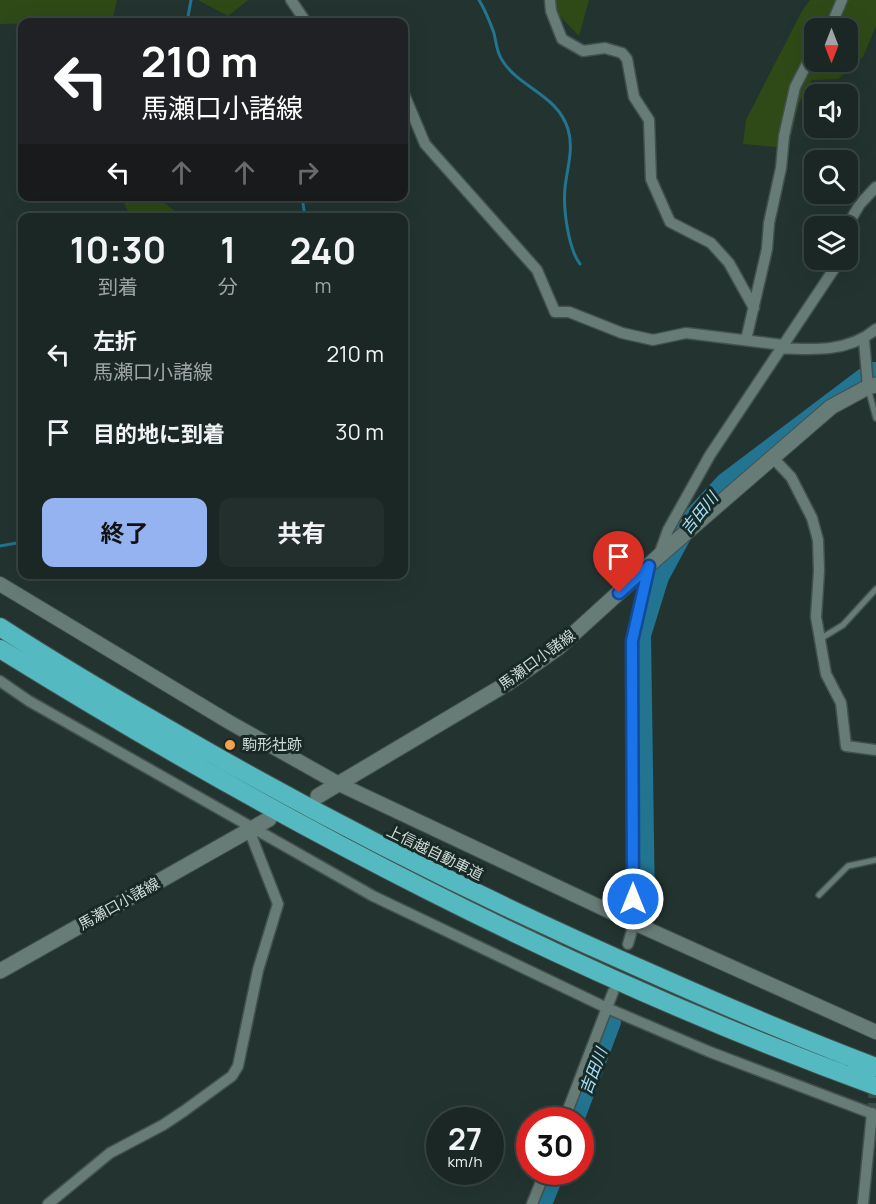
<!DOCTYPE html>
<html lang="ja">
<head>
<meta charset="utf-8">
<style>
  :root { --surface:#1a2724; --page:#232f2c; --text:#f1f3f6; --muted:#9fa5a6; --line:#384441; --accent:#95b2f1 }
  body { margin:0; font-family:Manrope,"Noto Sans JP",sans-serif; background:var(--page); color:var(--text); height:100vh; display:flex; flex-direction:column; font-size:22px; white-space:nowrap }
  * { box-sizing:border-box; margin:0 }
  p { font-size:20px; color:var(--muted) }
  .icon { flex:none; width:33px; height:33px; fill:none; stroke:currentColor; stroke-width:2; stroke-linecap:round; stroke-linejoin:round }
  .map { position:relative; flex:1; overflow:hidden }
  .sheet { position:absolute; left:18px; top:213px; width:390px; height:366px; display:flex; flex-direction:column; background:var(--surface); border-radius:12px; box-shadow:0 6px 24px #0002,0 0 0 2px var(--line) }
  .sheet>* { flex:none }
  .banner { position:absolute; left:18px; top:18px; width:390px; height:183px; border-radius:12px; box-shadow:0 6px 24px #0002,0 0 0 2px var(--line); background:#202124; color:#fff; overflow:hidden }
  .needle { width:39px; rotate:180deg }
  .fabs { position:absolute; left:804px; top:18px; display:grid; gap:12px }
  .fabs a { display:grid; place-items:center; width:54px; height:54px; border-radius:12px; background:var(--surface); box-shadow:0 6px 24px #0002,0 0 0 2px var(--line); font-size:30px }
  .speed { position:absolute; left:426px; top:1107px; display:flex; gap:12px; font-size:30px; font-weight:700; text-align:center }
  .speed>* { display:grid; place-content:center; width:78px; height:78px; border-radius:50%; background:var(--surface); box-shadow:0 6px 24px #0002,0 0 0 2px var(--line); line-height:1 }
  .speed small { font-size:15px; font-weight:400 }
  .speed .limit { border:9px solid #d22; background:#fff; color:#111 }
  .pin { position:absolute; display:grid; place-items:center; width:51px; height:51px; color:#fff; margin:-62px -26px; border-radius:50% 50% 50% 0; rotate:-45deg; box-shadow:0 0 6px #0007 }
  .pin .icon { rotate:45deg }
  .me { position:absolute; width:66px; margin:-33px; rotate:0deg; stroke-linejoin:round; filter:drop-shadow(0 0 4px #0008) }
  .turn { display:flex; align-items:center; gap:21px; height:126px; padding:0 24px; font-size:27px }
  .turn .icon { width:78px; height:78px; stroke-width:2.5 }
  .turn b { display:block; font-size:42px; line-height:51px }
  .lanes { display:flex; align-items:center; height:57px; padding:0 24px; background:#0003; justify-content:center; gap:30px; direction:ltr }
  .lanes .off { opacity:.35 }
  .eta { display:flex; justify-content:space-evenly; align-items:center; height:102px; text-align:center }
  .eta b { font-size:36px; font-weight:700; line-height:42px }
  .cta { display:flex; gap:12px; margin-top:auto; padding:12px 24px }
  .cta a { flex:1; height:69px; border-radius:12px; background:var(--accent); color:#111; font-size:24px; font-weight:700; line-height:69px; text-align:center }
  .cta a+a { background:var(--page); color:var(--text) }
  ul { padding:0; list-style:none }
  li { display:flex; align-items:center; gap:18px; height:78px; padding:0 24px }
  li div { flex:1 }
  li b { display:block; font-size:22px }
  li em { font-style:normal }
  .map>svg:first-child { display:block }
</style>
</head>
<body>
<div class="map">
<svg width="876" height="1204" viewBox="0 0 876 1204">
  <rect width="100%" height="100%" fill="#233430"/>
  <!-- green -->
  <path fill="#2f4a17" fill-rule="evenodd" d="M0,0H117L112,22L0,24Z
    M198,0H248L228,16Z
    M555,0H589L579,36L558,14Z
    M810,0H876V26L863,57L838,79L812,80L799,103L788,148L743,144L746,120L802,11ZM814,28H848V62H814Z
    M122,197H157L182,217H130Z"/>
  <g fill="none" stroke-linecap="round" stroke-linejoin="round">
    <!-- stream -->
    <path stroke="#227491" stroke-width="3" d="M479,0C485,10 490,22 494,33C496,42 497,53 502,60C519,88 557,94 568,129C574,149 567,168 565,188C563,208 568,248 580,264
      M187,22L191,0
      M302,196L305,218
      M0,546L22,542"/>
    <!-- river -->
    <path stroke="#227491" stroke-width="20" d="M645,906L641,635L659,577L688,523L725,483L872,372H876
      M574,1120L611,1022
      M542,1204L555,1172"/>
    <!-- minor-tunnel -->
    <path stroke="#3d4d49" stroke-width="10" stroke-dasharray="10 5" stroke-linecap="butt" d="M872,1113L876,1061"/>
    <!-- service casing -->
    <g stroke="#42514e" stroke-width="8">
      <path id="service" d="M868,388L876,418
        M820,639L843,625L876,589
        M819,895L848,866L876,860"/>
    </g>
    <!-- minor casing -->
    <g stroke="#42514e" stroke-width="13">
      <path id="minor" d="M291,0L306,22
        M550,0L551,11L562,39L583,51L605,48L622,53L627,59L634,97L649,120L651,179L670,222L711,243L729,263L754,308
        M830,28L842,0
        M404,94L425,144L537,270L555,312H569L622,333L653,340L686,333L783,345
        M847,226L860,204L876,187
        M746,340L767,249L769,223L781,168L784,136L795,87L814,50
        M864,340L868,387
        M780,348C814,350 849,352 876,329
        M773,458L791,477L812,518L818,540L819,571L816,617L826,674L841,703L846,746L876,750
        M659,555L668,530L710,455L840,260
        M0,681L29,701L373,896L607,1008L710,1052L876,1115
        M628,944L634,923L632,641L649,566
        M564,1120L613,992
        M48,1204L110,1153L163,1125L184,1111L232,1076L238,1066L258,970L278,904L249,830
        M532,1204L545,1172
        M863,1204L872,1113"/>
    </g>
    <!-- tertiary casing -->
    <g stroke="#42514e" stroke-width="16">
      <path id="tertiary" d="M0,584L229,722L339,784L634,923L876,1032"/>
    </g>
    <!-- secondary casing -->
    <g stroke="#42514e" stroke-width="17">
      <path id="secondary" d="M318,796L508,683L559,647L659,556L831,407L868,387L876,385
        M0,971L269,819"/>
    </g>
    <!-- motorway casing -->
    <g stroke="#42514e" stroke-width="20">
      <path id="motorway" d="M0,627C60,666 123,703 186,739C340,828 499,907 662,978C732,1009 804,1040 876,1067
        M0,649C278,821 569,974 876,1086"/>
    </g>
    <!-- service -->
    <use href="#service" stroke="#687c77" stroke-width="5"/>
    <!-- minor -->
    <use href="#minor" stroke="#687c77" stroke-width="10"/>
    <!-- tertiary -->
    <use href="#tertiary" stroke="#687c77" stroke-width="14"/>
    <!-- secondary -->
    <use href="#secondary" stroke="#687c77" stroke-width="15"/>
    <!-- motorway -->
    <use href="#motorway" stroke="#54b9c1" stroke-width="18"/>
  </g>
  <g fill="none" stroke-linecap="round" stroke-linejoin="round">
    <!-- route casing -->
    <g stroke="#114b97" stroke-width="15">
      <path id="route" d="M619,593L649,566L632,641L633,899"/>
    </g>
    <!-- route -->
    <use href="#route" stroke="#1a73e8" stroke-width="10"/>
  </g>
  <!-- markers -->
  <circle fill="#f7a14a" stroke="#192a26" stroke-width="2" cx="230" cy="745" r="6"/>
  <g text-anchor="middle" stroke-width="6" stroke-linejoin="round" paint-order="stroke">
    <!-- street labels -->
    <g font-size="15" fill="#d0dbd8" stroke="#192a26">
      <text transform="translate(537 660) rotate(-36)" y="5">馬瀬口小諸線</text>
      <text transform="translate(435 853) rotate(26)" y="5">上信越自動車道</text>
      <text transform="translate(119 904) rotate(-29)" y="5">馬瀬口小諸線</text>
    </g>
    <!-- poi labels -->
    <g font-size="15" fill="#d0dbd8" stroke="#192a26" text-anchor="start">
      <text x="242" y="750">駒形社跡</text>
    </g>
    <!-- water labels -->
    <g font-size="16" font-style="italic" fill="#a4e0fa" stroke="#192a26">
      <text transform="translate(699 513) rotate(-51)" y="6">吉田川</text>
      <text transform="translate(593 1071) rotate(-69)" y="6">吉田川</text>
    </g>
  </g>
</svg>
<div class="fabs">
<a><svg class="needle" viewBox="-14 -14 28 28"><path d="M0-13l5 13h-10z" fill="#e53935"/><path d="M0 13l5-13h-10z" fill="#9fa5a6"/></svg></a>
<a><svg class="icon" aria-label="sound" viewBox="0 0 24 24"><path d="M4 9h4l5-4v14l-5-4H4zM17 9q2 3 0 6"/></svg></a>
<a><svg class="icon" aria-label="search" viewBox="0 0 24 24"><circle cx="10" cy="10" r="6"/><path d="M15 15l6 6"/></svg></a>
<a><svg class="icon" aria-label="layers" viewBox="0 0 24 24"><path d="M12 4l9 5-9 5-9-5zM3 14l9 5 9-5"/></svg></a>
</div>
<div class="speed"><div>27<small>km/h</small></div><div class="limit">30</div></div>
<div class="pin" style="left:619px;top:593px;background:#d93025"><svg class="icon" aria-label="arrive" viewBox="0 0 24 24"><path d="M6 21V4h12l-3 4 3 4H6"/></svg></div>
<svg class="me" style="left:633px;top:899px" viewBox="-20 -20 40 40"><circle r="17" fill="#1a73e8" stroke="#fff" stroke-width="3"/><path d="M0-11L8 9 0 5-8 9z" fill="#fff"/></svg>
<div class="banner">
<div class="turn"><svg class="icon" aria-label="left" viewBox="0 0 24 24"><path d="M17 20v-9H6M10 6l-5 5 5 5"/></svg><div><b>210 m</b>馬瀬口小諸線</div></div>
<div class="lanes"><svg class="icon" aria-label="left" viewBox="0 0 24 24"><path d="M17 20v-9H6M10 6l-5 5 5 5"/></svg><svg class="icon off" aria-label="ahead" viewBox="0 0 24 24"><path d="M12 20V5M6 11l6-6 6 6"/></svg><svg class="icon off" aria-label="ahead" viewBox="0 0 24 24"><path d="M12 20V5M6 11l6-6 6 6"/></svg><svg class="icon off" aria-label="right" viewBox="0 0 24 24"><path d="M7 20v-9h11M14 6l5 5-5 5"/></svg></div>
</div>
<section class="sheet">
<div class="eta">
<div><b>10:30</b><p>到着</p></div>
<div><b>1</b><p>分</p></div>
<div><b>240</b><p>m</p></div>
</div>
<ul>
<li><svg class="icon" aria-label="left" viewBox="0 0 24 24"><path d="M17 20v-9H6M10 6l-5 5 5 5"/></svg><div><b>左折</b><p>馬瀬口小諸線</p></div><em>210 m</em></li>
<li><svg class="icon" aria-label="arrive" viewBox="0 0 24 24"><path d="M6 21V4h12l-3 4 3 4H6"/></svg><div><b>目的地に到着</b></div><em>30 m</em></li>
</ul>
<div class="cta"><a>終了</a><a>共有</a></div>
</section>
</div>
</body>
</html>
